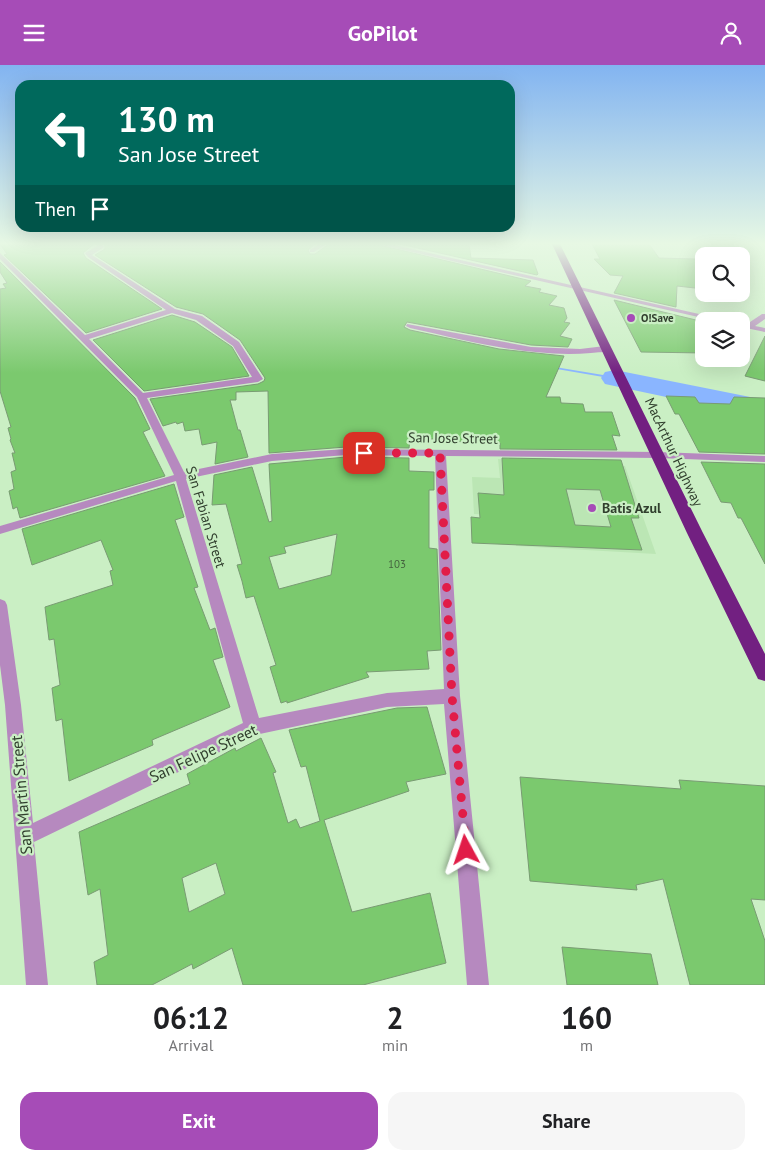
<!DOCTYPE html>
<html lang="en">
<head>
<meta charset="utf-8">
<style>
  :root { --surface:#fff; --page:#f6f6f6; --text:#202124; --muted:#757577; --accent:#a64cb7 }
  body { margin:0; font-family:"PT Sans",sans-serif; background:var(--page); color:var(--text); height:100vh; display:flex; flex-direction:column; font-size:19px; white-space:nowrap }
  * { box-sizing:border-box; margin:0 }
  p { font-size:16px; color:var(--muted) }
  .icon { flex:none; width:28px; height:28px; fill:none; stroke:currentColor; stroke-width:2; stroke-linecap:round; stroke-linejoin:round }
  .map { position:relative; height:920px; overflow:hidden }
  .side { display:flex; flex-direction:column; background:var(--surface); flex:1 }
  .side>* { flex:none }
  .top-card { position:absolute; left:15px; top:15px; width:500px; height:152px; border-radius:15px; box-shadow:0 5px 20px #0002; background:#00695c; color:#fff; overflow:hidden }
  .tools { position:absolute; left:695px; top:182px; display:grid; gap:10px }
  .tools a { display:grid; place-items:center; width:55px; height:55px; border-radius:10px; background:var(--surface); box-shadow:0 5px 20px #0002; font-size:25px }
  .pin { position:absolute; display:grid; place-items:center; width:42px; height:42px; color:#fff; margin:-21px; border-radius:10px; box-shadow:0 2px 8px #0006 }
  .me { position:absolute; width:55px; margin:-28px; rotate:355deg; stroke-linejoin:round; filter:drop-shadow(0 0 4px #0008) }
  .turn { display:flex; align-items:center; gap:18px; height:105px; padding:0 20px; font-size:22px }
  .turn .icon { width:65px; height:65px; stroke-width:2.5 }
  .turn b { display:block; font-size:35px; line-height:42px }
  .then { display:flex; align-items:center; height:48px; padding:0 20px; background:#0003; gap:10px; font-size:19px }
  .eta { display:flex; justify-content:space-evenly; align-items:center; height:85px; text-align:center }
  .eta b { font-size:30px; font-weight:800; line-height:35px }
  .action { display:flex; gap:10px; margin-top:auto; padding:10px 20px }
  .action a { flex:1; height:58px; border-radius:15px; background:var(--accent); color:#fff; font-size:20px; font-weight:800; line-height:58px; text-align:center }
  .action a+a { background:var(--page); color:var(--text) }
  header { display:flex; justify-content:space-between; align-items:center; height:65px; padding:0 20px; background:var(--accent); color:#fff; font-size:22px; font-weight:800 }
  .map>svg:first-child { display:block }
</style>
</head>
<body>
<header><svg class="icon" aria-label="menu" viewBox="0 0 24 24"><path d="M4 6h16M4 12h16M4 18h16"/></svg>GoPilot<svg class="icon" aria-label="person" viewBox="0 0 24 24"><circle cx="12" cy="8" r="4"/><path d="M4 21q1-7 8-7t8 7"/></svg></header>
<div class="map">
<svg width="765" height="920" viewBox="0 0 765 920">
  <rect width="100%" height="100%" fill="#caefc4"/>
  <!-- built -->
  <path fill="#bbe6b4" d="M498,394L625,401L656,489L516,481L513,451L474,449L472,412L500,413Z"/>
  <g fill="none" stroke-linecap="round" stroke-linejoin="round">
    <!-- stream -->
    <path fill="#8ab5ff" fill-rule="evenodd" d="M549,301L615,312L617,313L615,314L551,303H549Z"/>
    <!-- river -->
    <path fill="#8ab5ff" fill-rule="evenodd" d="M615,305L765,335V353L605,319L601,313L605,307Z"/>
  </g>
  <!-- building -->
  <path fill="#7bc96e" stroke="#799b73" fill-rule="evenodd" d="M0,179H94L83,188L86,193L162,244L86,268L4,190L7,189Z
    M105,179H315L308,185L310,189H315L329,179H375L531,216L525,221L541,224L539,227L557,231L549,240L564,243L567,253L564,257L570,258L560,271L572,274L568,282L531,280L407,257L404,262L410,265L499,284L564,291L546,332H560L561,338L583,339L585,347H612L620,371L612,370L617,385L500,384V378L441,376V374H410L409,383L346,382L269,388L268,326L236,327V335H230L238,365H240L248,392L215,399L217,377L202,380L199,364L185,366L183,357L177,359L176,357L163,361L150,334L258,319L264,316L265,313L240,275L203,249L176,242L95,190L105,184Z
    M400,179H469L471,193L533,195L538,209L537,210Z
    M592,179H649L659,193L695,194L704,206V224L677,221L676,242L614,228L623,211L610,210L594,194H600Z
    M0,197L135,333L150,364L143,367L165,411L20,453L17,442L13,444L9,426L14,424L11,407L16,405L12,388H15L10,375L11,374L8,363L11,362L0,326V224L6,223L3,219L7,218L0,207Z
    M614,235L704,257V288L641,287Z
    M172,250L195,257L232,282L249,311L144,326L93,275Z
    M765,271V316L745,311Z
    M666,331L695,332L699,338L730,339L734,332L765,333V389L699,387L679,349H675Z
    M346,392L409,393V406L434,407V425H429V483L437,484L441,585L427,586L429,604L366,607L369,612L287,638V636L281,638L270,602L276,600L254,531L246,533L242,516L237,500L242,499L226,439L212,440L214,410L252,402L269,457L272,456L269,399ZM337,469L331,510L279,524L269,492L286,488L284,482Z
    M502,393L621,395L639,453H631L642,485L472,478L471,452L480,453L478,428L504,430ZM566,424L600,425L611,462L575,460Z
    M701,397L765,399V499L741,453H738L731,438L721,437Z
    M174,419L184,452L175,455L198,522L194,523L210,565L215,563L223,592L213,595L230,642L152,675L153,680L69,716L62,654L56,656L52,623L60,620L54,574L49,575L45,542L113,520L110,506L113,505L101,475L32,500L22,464Z
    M427,642L446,709L406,717L409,726L324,755L352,847L430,828L446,898L363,920H243L232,883L193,904L192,899L152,920H97L94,897L108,890L100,824L88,830L79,767L190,719L187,709L235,683L236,686L261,673L276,707L273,708L288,758L296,754L300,763L320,756L306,701L301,702L289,665L397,643ZM216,798L225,829L189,847L182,813Z
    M520,712L681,724L679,715L765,721V835L751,834L765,876V920H690L663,814L636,820L637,825L530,816Z
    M562,882L651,889L658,920H567Z"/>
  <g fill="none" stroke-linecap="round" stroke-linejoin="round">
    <!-- minor -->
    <path fill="#b689bf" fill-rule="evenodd" d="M96,179H102L104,182L92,190L175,244L202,251L239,277L263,314L258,317L147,333L184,407L272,389L346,384L658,387L765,391V397L658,393L446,391L460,631L489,920H467L444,639L387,642L255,670L34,777L48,920H26L5,640L0,600V534L5,536L7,540L21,640L33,758L243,658L176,416L0,469V461L174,410L137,332L0,194V188L85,270L166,245L88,192L85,188L97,181ZM172,248L196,255L233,281L252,312L143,328L89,274ZM346,390L435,391L444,624L387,628L259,653L186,414L272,396Z
      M319,179H327L314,187H310V185Z
      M377,179H390L730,256H716Z
      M762,249H765V254L755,261L765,263V267L741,262V258L747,259Z
      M407,259L531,282L580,284L605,281L609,284C605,288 598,287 591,288C530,293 469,276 410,263L406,261Z"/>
    <!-- highway -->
    <path fill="#722081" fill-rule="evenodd" d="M552,179H560L703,468L765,589V616L758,614L687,468Z"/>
  </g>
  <!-- sky -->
  <linearGradient id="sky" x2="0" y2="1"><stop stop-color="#82b4f1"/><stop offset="0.58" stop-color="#e7f8e4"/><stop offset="1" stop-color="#e7f8e4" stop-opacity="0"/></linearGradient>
  <rect width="765" height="308" fill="url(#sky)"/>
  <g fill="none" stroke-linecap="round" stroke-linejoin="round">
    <!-- route -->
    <path stroke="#e11d48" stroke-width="9" stroke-dasharray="0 16.2" d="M364,388H440L452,631L466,785"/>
  </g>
  <!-- markers -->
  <g fill="#a64cb7" stroke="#caefc4" stroke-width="2">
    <circle cx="631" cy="253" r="5"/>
    <circle cx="592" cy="443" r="5"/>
  </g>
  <g text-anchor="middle" stroke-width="4.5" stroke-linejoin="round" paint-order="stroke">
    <!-- far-poi labels -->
    <g font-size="11" font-weight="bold" fill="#313f2e" stroke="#caefc4" text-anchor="start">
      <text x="641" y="257">O!Save</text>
    </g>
    <!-- number labels -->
    <g font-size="11" fill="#44623e">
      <text x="397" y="503">103</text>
    </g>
    <!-- street labels -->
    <g font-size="14" fill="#313f2e" stroke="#caefc4">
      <text transform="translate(453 373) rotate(1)" y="5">San Jose Street</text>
      <text transform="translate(674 387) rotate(65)" y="5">MacArthur Highway</text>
      <text transform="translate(206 452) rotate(73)" y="5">San Fabian Street</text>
    </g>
    <!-- poi labels -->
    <g font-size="14" font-weight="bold" fill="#313f2e" stroke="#caefc4" text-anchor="start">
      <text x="602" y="448">Batis Azul</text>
    </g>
    <!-- near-street labels -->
    <g font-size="16" fill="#313f2e" stroke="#caefc4">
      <text transform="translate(203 688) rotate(-25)" y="6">San Felipe Street</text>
      <text transform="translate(21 730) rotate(-95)" y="6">San Martin Street</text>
    </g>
  </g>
</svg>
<div class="tools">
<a><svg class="icon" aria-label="search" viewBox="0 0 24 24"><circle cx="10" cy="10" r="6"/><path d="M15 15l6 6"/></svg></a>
<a><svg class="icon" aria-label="layers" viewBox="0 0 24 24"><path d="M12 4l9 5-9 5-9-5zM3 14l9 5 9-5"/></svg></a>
</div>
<div class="pin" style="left:364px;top:388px;background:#d93025"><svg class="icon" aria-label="arrive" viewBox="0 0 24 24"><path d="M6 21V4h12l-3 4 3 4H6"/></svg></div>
<svg class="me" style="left:466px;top:785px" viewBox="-20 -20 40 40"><path d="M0-17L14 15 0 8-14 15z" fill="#e11d48" stroke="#fff" stroke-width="4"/></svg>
<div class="top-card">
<div class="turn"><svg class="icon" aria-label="left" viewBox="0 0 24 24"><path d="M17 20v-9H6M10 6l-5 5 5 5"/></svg><div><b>130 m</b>San Jose Street</div></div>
<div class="then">Then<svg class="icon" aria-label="arrive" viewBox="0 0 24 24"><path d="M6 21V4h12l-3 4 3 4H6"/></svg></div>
</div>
</div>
<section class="side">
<div class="eta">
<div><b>06:12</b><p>Arrival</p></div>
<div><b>2</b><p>min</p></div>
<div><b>160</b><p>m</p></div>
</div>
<div class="action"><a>Exit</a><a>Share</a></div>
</section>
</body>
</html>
